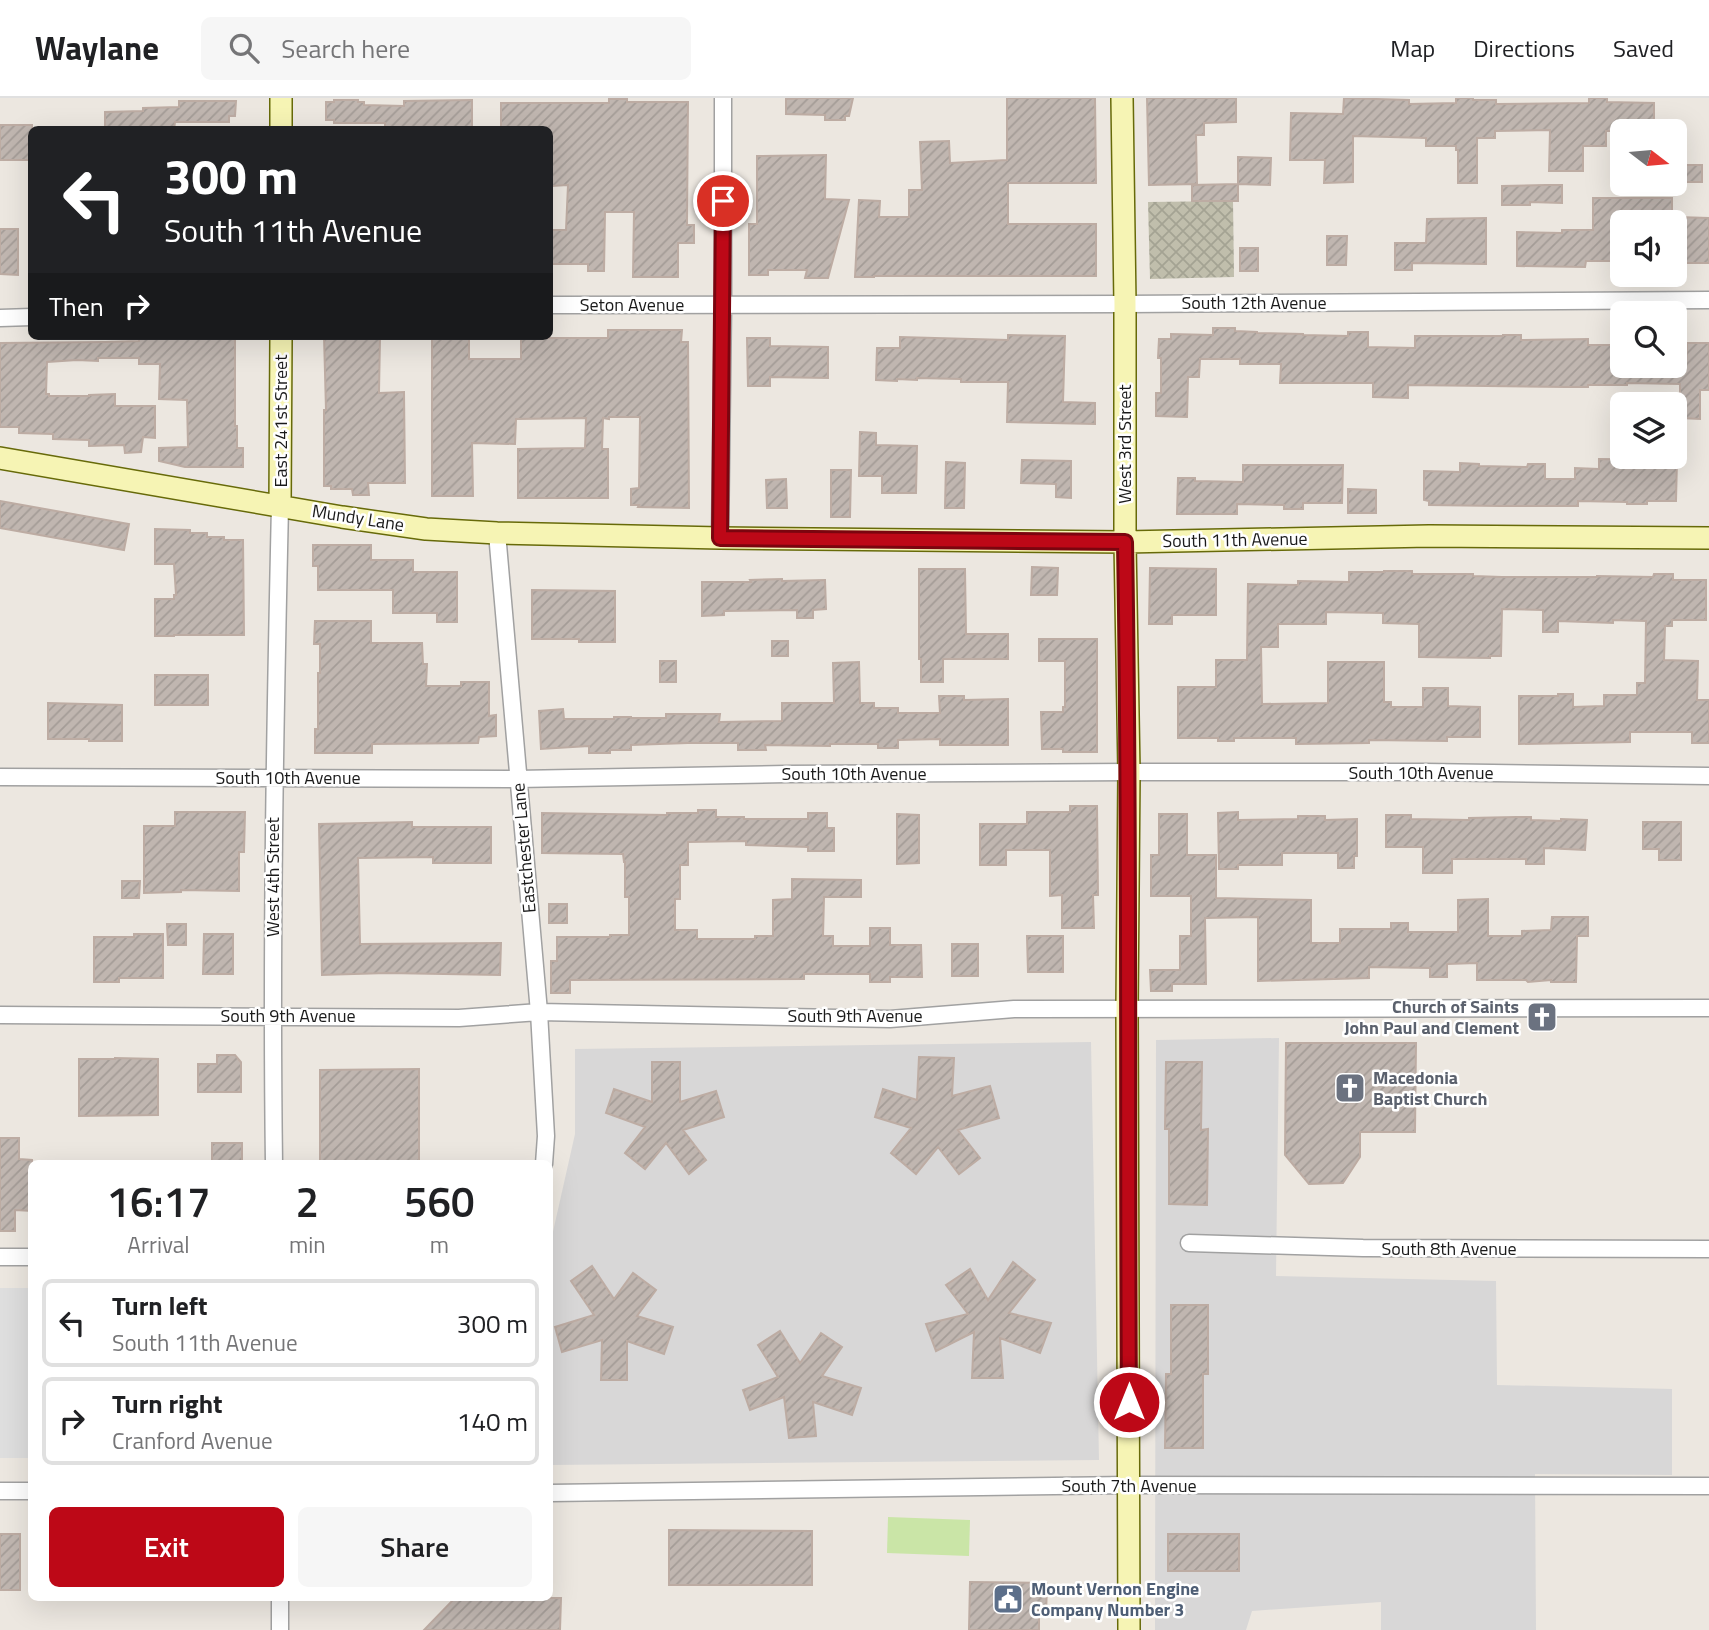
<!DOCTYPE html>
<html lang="en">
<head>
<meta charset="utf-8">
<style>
  :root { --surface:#fff; --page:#f6f6f6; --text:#202124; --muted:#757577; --line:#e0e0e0; --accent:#bd0817 }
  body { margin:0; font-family:"Titillium Web",sans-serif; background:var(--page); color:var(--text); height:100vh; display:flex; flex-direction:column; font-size:26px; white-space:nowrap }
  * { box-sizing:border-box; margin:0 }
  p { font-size:23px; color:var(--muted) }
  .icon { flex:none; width:38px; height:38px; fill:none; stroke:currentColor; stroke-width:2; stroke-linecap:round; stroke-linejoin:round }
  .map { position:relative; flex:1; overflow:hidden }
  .sheet { position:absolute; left:28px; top:1062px; width:525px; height:441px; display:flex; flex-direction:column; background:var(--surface); border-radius:10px; box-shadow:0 7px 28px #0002 }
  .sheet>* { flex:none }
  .hud { position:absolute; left:28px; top:28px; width:525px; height:214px; border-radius:10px; box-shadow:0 7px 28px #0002; background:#202124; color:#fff; overflow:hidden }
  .needle { width:46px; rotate:106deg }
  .buttons { position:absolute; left:1610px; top:21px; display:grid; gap:14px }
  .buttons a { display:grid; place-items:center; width:77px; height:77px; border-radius:10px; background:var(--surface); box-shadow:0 7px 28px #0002; font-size:35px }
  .pin { position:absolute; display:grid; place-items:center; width:60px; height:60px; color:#fff; margin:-30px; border:4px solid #fff; border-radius:50%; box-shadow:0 2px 7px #0007 }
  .me { position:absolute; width:77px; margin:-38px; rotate:0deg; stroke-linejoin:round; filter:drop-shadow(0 0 5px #0008) }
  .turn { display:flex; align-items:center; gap:24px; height:147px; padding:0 21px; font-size:32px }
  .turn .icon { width:91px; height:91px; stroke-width:2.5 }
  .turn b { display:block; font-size:49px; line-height:60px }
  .then { display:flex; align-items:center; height:66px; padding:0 21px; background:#0003; gap:14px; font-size:26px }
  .eta { display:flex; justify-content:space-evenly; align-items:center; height:119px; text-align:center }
  .eta b { font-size:42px; font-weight:600; line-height:49px }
  .cta { display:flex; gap:14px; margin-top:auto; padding:14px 21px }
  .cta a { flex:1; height:80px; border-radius:10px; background:var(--accent); color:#fff; font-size:28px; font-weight:600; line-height:80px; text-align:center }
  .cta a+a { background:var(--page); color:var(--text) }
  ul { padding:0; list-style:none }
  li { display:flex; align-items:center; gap:21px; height:88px; margin:0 14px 10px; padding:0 7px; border:4px solid var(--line); border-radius:10px }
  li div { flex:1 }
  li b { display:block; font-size:26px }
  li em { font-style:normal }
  header { display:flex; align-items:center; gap:42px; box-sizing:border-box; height:98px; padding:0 35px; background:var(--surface); border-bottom:2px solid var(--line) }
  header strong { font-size:33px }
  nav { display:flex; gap:38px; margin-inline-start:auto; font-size:24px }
  .search { width:490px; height:63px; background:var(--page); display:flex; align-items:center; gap:18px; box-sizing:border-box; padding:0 24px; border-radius:10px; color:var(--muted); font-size:26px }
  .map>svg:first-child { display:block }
</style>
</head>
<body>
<header>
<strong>Waylane</strong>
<div class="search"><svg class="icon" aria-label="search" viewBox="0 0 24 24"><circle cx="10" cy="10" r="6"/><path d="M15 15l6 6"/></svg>Search here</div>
<nav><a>Map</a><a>Directions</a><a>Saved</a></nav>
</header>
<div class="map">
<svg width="1709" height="1532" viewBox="0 0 1709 1532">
  <defs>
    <pattern id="construction-cross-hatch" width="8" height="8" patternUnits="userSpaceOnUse" patternTransform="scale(1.75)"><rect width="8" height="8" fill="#c0beac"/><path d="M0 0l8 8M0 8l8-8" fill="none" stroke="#a4a393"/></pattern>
    <pattern id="building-hatch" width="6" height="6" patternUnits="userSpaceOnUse" patternTransform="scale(1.75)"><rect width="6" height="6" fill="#c0b6b0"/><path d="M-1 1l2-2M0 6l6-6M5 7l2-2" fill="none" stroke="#a49c97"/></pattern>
  </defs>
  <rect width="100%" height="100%" fill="#ece7e0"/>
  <!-- residential -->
  <path fill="#d8d7d7" d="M1279,940L1276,1178L1496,1183L1497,1287L1672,1291V1377L1535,1376L1536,1532H1381V1504L1252,1513L1246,1532H1155L1156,942Z
    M1091,944L1099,1362L550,1367V1147L575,1036V951Z"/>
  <!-- construction -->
  <path fill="url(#construction-cross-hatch)" d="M1233,103L1234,179L1150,181L1148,104Z"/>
  <!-- garden -->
  <path fill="#cae5a7" d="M888,1419L970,1422L969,1458L887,1455Z"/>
  <!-- parking -->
  <path fill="#dedede" d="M0,1190H31V1360H0Z"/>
  <!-- building -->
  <path fill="url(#building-hatch)" stroke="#bdaca3" stroke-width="2" d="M805,0H853L849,18H845V22H825V17L786,16V1Z
    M1007,0H1095L1096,85H1008V126H1096V178H874V179H855L859,102L880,103L879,119H909V92H922L920,44L949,43L950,65L1007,62Z
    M1147,0H1236V24L1204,25V37H1196L1197,86L1149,87Z
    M1344,0L1409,2V6L1456,5V0H1473V2H1496V6L1589,5V0H1607V4L1654,5V33H1606V48H1583V73H1549L1550,32L1495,33V40H1477V85H1458V52H1456V48H1426V40L1353,38V84L1324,85L1325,62H1290L1291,15L1343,16Z
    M609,1H627V4H688L687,127H694V145H678V179H633L634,114H605L604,173H588V166H550V132H566L568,87L552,88L550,32H501V5H609Z
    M334,2H358V4H364V7L404,8V3L472,2V32H385V25H334V22H326V4H334Z
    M179,3H236L235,18H229V24H175L174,32H105V14L143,13V10L179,9Z
    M0,27H32V62H0Z
    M826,57L825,101L849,102L828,180H805L807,172H768V177H749V126H757V58Z
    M1238,59L1271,60L1270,87L1238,86Z
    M1679,67H1702V84H1679Z
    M1238,86V103H1192V87Z
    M1546,87H1562V105L1530,104V107H1502V88Z
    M1593,100H1672V124H1622V163H1586L1585,169L1517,168V134L1562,135V132H1593Z
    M1677,119L1709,120V165H1677Z
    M1486,120V166L1412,165V172H1395V145H1426L1427,121Z
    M0,131H18V177L0,176Z
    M1327,138H1347L1346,167H1327Z
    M1240,150H1258V173H1240Z
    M1213,230H1235V233L1257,234V235L1303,236V237L1348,238V234H1368V249L1415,250V238H1503V237H1521V242L1588,241V247H1622V268H1686L1687,245H1709V292H1700V321L1680,320V286L1627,285V287H1588V289H1566L1408,287V300L1373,299V285H1280L1281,266H1240V261H1200L1199,279H1188L1187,319L1156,318V295H1161V260H1158L1159,241H1171V236L1213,237Z
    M608,232H682L681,244H688L689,410L638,409L639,407H631V391L639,390L640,319H609V321L603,320L602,351H608V400H518V351L585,350L586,320L516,321L515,346L472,345L473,398H432V241L469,239V261H521V240H608Z
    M1008,237L1065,238L1063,304L1095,305V326L1007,324L1008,284H961V281L917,280V282L897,281V283L876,282L877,250H900V239L1008,242Z
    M324,238H380L379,295L404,294L405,385H368L369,397H353L352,391H331V388H324V312H326Z
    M235,239V328H237V350H243V369H185L159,363V350L188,349L187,302L159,301L160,266H139V260H98V263L77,262L47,264L46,296H49V298H89V297L115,296V308H155V340L143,339L141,354L125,355L124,347L89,348V342L53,341V336L19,335V329H0V245L105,244L139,243V240Z
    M747,240H770V248L828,249V280L770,279V288H748Z
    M860,334L876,335V347L917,348L916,395H882V378H859Z
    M1599,361L1677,362L1676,403H1647V406H1627V404L1578,403V408H1499L1429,407V403L1424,402V373L1460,374V365L1479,366V368L1527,369L1528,366H1545V381H1575V370L1599,371Z
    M1022,362L1071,363V400L1056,399V386L1021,385Z
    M946,364L965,365L964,410H945Z
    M1243,367H1343L1342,405H1303V411H1284V407L1237,406V416H1177L1178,380H1195V383L1243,384Z
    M831,372H851L850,419H831Z
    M786,381L787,410H767L766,382Z
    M1348,391L1376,392V415H1348Z
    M0,403L129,426L124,452L0,430Z
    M155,431L190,432V435H207V439H224V442H243L244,537H174V538H155V501H174V497H176L174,466H155Z
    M313,447H371V462H413V474H457V524H437V515H393V492H318V468H313Z
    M1032,469L1058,470L1057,497H1031Z
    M1150,470L1216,471V517H1172V526H1149Z
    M919,471H965L966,536H1008V561H943V584H921V561H919Z
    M1384,473H1412V476H1473V478L1502,479H1597V478L1653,479L1654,476H1673V482H1706V522H1672V528H1665L1664,562L1698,563L1697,602H1709V645H1692V634H1630V644L1519,646V598H1558V596H1573V609L1604,608V597H1637V585H1645L1646,523L1613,522V525L1558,523V534H1543V512L1502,511L1501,558H1490V560L1419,559V526L1383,525V515L1326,514V526H1278V549H1261L1262,606L1328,605V564H1384V604H1391V609H1423V590H1448V608L1480,609V639H1447V643L1369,642V645L1296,646V640H1234V643H1218V640H1178V589H1216V562H1247L1248,486L1298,487V483L1349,484V474H1384Z
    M782,481V483L825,482L826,511L813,512V520H797V512L724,513V517L702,518V484H751L750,482Z
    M532,492L615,493V544H579V541H532Z
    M315,523H371V545H422L423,566H427L426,588H461V584H489V618L496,617V638L479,639L478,645L372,646V655H315V631H318V575H320V546H314Z
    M1039,541H1097V654H1063V651H1042L1041,614H1063V609H1065V563H1039Z
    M772,543H788V558H772Z
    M660,563H676V584H660Z
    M859,564L860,605H874V610H898V615H940L939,598H964V602L1008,601V647H940V641L898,642V650H878V646H830V648L765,647L766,652H738V645H688L631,647V652H610V655H589V648L541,651L539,613L563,611L564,621H614V619H631V620H666V616H720L719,624L782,623V605H834L833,565Z
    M155,577H208V607H155Z
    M48,605L122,607V643H89V641H48Z
    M1070,708H1097L1098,797H1093L1094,830H1062V797L1050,798V752H1006V767H980V726H1027V714H1070Z
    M698,712H716V719H744V721H808V715H827V730H834V753H808V749L746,747V743L688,744V767H680V801H675V832H697V841H755V838H773V802L792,801V781L861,782V799H824L823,838H833V848H870V830H890V847H921L922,879H890V884H870V876H804V881L570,882V895H551V863H557V839H610V837H629V799H625V764H624L623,756L542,755V715L667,717V715H698Z
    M175,714H245L244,754H239V793L181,792V794L144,795V728H175Z
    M1238,714V722L1298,721V718H1325V722L1357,721V758H1354V770H1338V755H1282V767H1238V771H1219L1218,715Z
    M897,716L919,717V765L897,766Z
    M1159,716H1187V757H1216V800L1311,802V845H1340V831H1391V825H1408V834H1458V802L1488,801V838H1522V833L1551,832L1552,819H1588V838H1577L1576,884H1551V882L1528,884L1526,882H1477V865L1447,866V879H1430V870L1369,869V880L1258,883V819L1205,820L1206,886H1172V893H1151L1150,872H1180V838H1191V798H1151V757H1159Z
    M1386,717H1411V721L1469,722V720L1516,719H1531V722L1561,723V721L1587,722L1585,752L1544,750V766H1526V761H1452V775H1423V749H1386Z
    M412,724V729H491V765H433V759L358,760L360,846L501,845L500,877L387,875L322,877L319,726Z
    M1643,724H1681V762H1659V751H1643Z
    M122,783H140L139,800H122Z
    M549,806H567V825H549Z
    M167,826H186V847H168Z
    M134,836H163V880H119V884H94V839H134Z
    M204,836H233V876H203Z
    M1027,838H1063V874H1028Z
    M952,846H978V878H952Z
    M1286,945H1416L1415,1034H1360V1059L1343,1085L1309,1086L1285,1057Z
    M217,957H235L241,964V994H198V966H217Z
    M919,959L954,960L952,998L990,988L999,1020L958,1032L980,1060L959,1076L938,1049L916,1076L891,1055L911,1030L875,1019L883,991L917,1002Z
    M115,960L158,961V1017L79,1018V961H115Z
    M652,964H680V1004L716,993L724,1019L683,1032L706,1062L689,1076L666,1045L645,1071L625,1055L645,1029L606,1015L614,991L652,1004Z
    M1166,964H1202L1201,1032L1208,1031L1207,1107L1169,1106V1031H1165Z
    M419,971V1066H320V972Z
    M0,1040H19V1061L32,1062V1113L15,1112V1133H0Z
    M212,1045H242V1066H212Z
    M1013,1164L1035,1182L1009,1215L1051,1225L1040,1255L1000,1240L1003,1280H972L974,1234L936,1253L926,1226L968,1216L946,1187L970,1171L988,1202Z
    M592,1168L614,1201L633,1175L656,1192L637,1218L673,1229L664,1256L627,1243V1282H601L602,1242L562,1254L555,1229L594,1217L571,1183Z
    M1171,1207H1208V1276H1203V1350H1165L1166,1276H1171Z
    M780,1233L800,1265L821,1235L842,1249L822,1278L861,1290L852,1317L813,1304L816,1338L789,1340L784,1299L750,1312L743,1292L778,1279L758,1247Z
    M669,1432L812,1433V1487H669Z
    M0,1436H20V1492H0Z
    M1168,1436H1239V1473H1168Z
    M970,1484L1047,1485L1046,1518H1039V1532H969Z
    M483,1500H561L560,1532H424L453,1502H483Z"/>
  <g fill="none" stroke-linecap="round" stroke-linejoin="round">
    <!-- street casing -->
    <g stroke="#a1a1a1" stroke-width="19">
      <path id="street" d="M550,207L1125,206L1709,202
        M0,220L32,219
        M497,435L539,914L546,1038L544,1066
        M720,440L723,206V0
        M0,679L517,681L786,676L1129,674H1425L1709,678
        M0,917L459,920L539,914L890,921L1014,911L1709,910
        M274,1066C271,846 275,627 280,408
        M1189,1145L1363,1150L1709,1151
        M0,1159H32
        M0,1393H32
        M550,1395L1130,1387L1709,1388
        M280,1500V1532"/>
    </g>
    <!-- secondary casing -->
    <g stroke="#676a09" stroke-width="24">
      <path id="secondary" d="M281,0V32
        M1122,0L1125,206V444L1129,674L1127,910L1129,1532
        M0,360L342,419L426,431L497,435L720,440L1125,444L1429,438L1709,440
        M280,408L281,238"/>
    </g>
    <!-- street -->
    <use href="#street" stroke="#fff" stroke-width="16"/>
    <!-- secondary -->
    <use href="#secondary" stroke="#f6f4b4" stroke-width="21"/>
  </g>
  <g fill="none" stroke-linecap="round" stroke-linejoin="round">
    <!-- route casing -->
    <g stroke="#7b050f" stroke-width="18">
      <path id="route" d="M723,103L720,440L1125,444C1130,730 1127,1017 1129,1304"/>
    </g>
    <!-- route -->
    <use href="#route" stroke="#bd0817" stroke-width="12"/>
  </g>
  <!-- icons -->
  <defs>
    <g id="church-square" transform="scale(1.575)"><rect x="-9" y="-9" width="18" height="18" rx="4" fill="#6b7280" stroke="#fff"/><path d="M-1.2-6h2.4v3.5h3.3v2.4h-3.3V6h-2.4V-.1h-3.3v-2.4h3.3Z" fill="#fff"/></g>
    <g id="civic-square" transform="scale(1.575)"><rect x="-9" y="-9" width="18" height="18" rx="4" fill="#5c6f8a" stroke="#fff"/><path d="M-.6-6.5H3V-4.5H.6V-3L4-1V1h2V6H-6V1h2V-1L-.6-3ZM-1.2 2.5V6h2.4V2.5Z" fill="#fff"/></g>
  </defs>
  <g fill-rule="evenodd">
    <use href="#church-square" x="1542" y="919"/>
    <use href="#church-square" x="1350" y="990"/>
    <use href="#civic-square" x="1008" y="1501"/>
  </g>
  <g text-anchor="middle" stroke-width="5" stroke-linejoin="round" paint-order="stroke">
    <!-- street labels -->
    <g font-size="18" fill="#1a1a1a" stroke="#fff">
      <text x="1254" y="211">South 12th Avenue</text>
      <text x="632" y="213">Seton Avenue</text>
      <text transform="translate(281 323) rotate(-90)" y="6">East 241st Street</text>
      <text transform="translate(1125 346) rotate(-90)" y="6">West 3rd Street</text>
      <text transform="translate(358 420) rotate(9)" y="6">Mundy Lane</text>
      <text transform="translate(1235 442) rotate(-1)" y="6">South 11th Avenue</text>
      <text x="1421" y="681">South 10th Avenue</text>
      <text x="854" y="682">South 10th Avenue</text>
      <text x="288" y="686">South 10th Avenue</text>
      <text transform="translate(524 750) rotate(-95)" y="6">Eastchester Lane</text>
      <text transform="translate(273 779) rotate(-90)" y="6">West 4th Street</text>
      <text x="288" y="924">South 9th Avenue</text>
      <text x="855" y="924">South 9th Avenue</text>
      <text x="1449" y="1157">South 8th Avenue</text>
      <text x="1129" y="1394">South 7th Avenue</text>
    </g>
    <!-- worship labels -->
    <g font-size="18" font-weight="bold" fill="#5b616d" stroke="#fff" text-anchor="end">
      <text x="1519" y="915">Church of Saints<tspan x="1519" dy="21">John Paul and Clement</tspan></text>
      <text x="1373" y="986" text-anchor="start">Macedonia<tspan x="1373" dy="21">Baptist Church</tspan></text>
    </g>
    <!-- service labels -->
    <g font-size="18" font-weight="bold" fill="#4e5e75" stroke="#fff" text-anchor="start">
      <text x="1031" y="1497">Mount Vernon Engine<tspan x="1031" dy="21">Company Number 3</tspan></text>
    </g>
  </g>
</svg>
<div class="buttons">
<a><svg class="needle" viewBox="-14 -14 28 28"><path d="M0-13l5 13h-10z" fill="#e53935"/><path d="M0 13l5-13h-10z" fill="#757577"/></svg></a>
<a><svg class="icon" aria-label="sound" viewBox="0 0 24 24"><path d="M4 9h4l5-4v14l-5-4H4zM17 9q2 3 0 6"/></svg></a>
<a><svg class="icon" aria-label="search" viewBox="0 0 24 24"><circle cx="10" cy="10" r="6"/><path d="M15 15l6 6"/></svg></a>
<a><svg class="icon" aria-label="layers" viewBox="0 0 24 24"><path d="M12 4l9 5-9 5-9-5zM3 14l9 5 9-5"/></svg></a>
</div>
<div class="pin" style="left:723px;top:103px;background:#d93025"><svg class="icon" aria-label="arrive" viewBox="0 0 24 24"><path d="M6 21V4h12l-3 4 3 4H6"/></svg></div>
<svg class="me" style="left:1129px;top:1304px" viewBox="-20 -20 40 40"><circle r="17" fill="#bd0817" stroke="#fff" stroke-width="3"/><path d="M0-11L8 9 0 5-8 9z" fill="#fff"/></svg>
<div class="hud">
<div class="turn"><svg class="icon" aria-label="left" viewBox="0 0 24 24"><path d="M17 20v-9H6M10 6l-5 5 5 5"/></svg><div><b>300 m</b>South 11th Avenue</div></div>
<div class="then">Then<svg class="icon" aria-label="right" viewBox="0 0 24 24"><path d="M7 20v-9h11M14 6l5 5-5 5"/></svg></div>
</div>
<section class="sheet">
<div class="eta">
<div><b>16:17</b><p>Arrival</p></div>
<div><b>2</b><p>min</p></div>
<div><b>560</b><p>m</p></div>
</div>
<ul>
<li><svg class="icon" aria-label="left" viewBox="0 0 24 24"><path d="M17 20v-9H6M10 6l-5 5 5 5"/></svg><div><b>Turn left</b><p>South 11th Avenue</p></div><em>300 m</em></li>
<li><svg class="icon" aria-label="right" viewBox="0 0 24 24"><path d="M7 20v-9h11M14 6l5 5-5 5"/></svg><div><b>Turn right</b><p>Cranford Avenue</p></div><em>140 m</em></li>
</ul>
<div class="cta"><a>Exit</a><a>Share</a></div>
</section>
</div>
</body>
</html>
